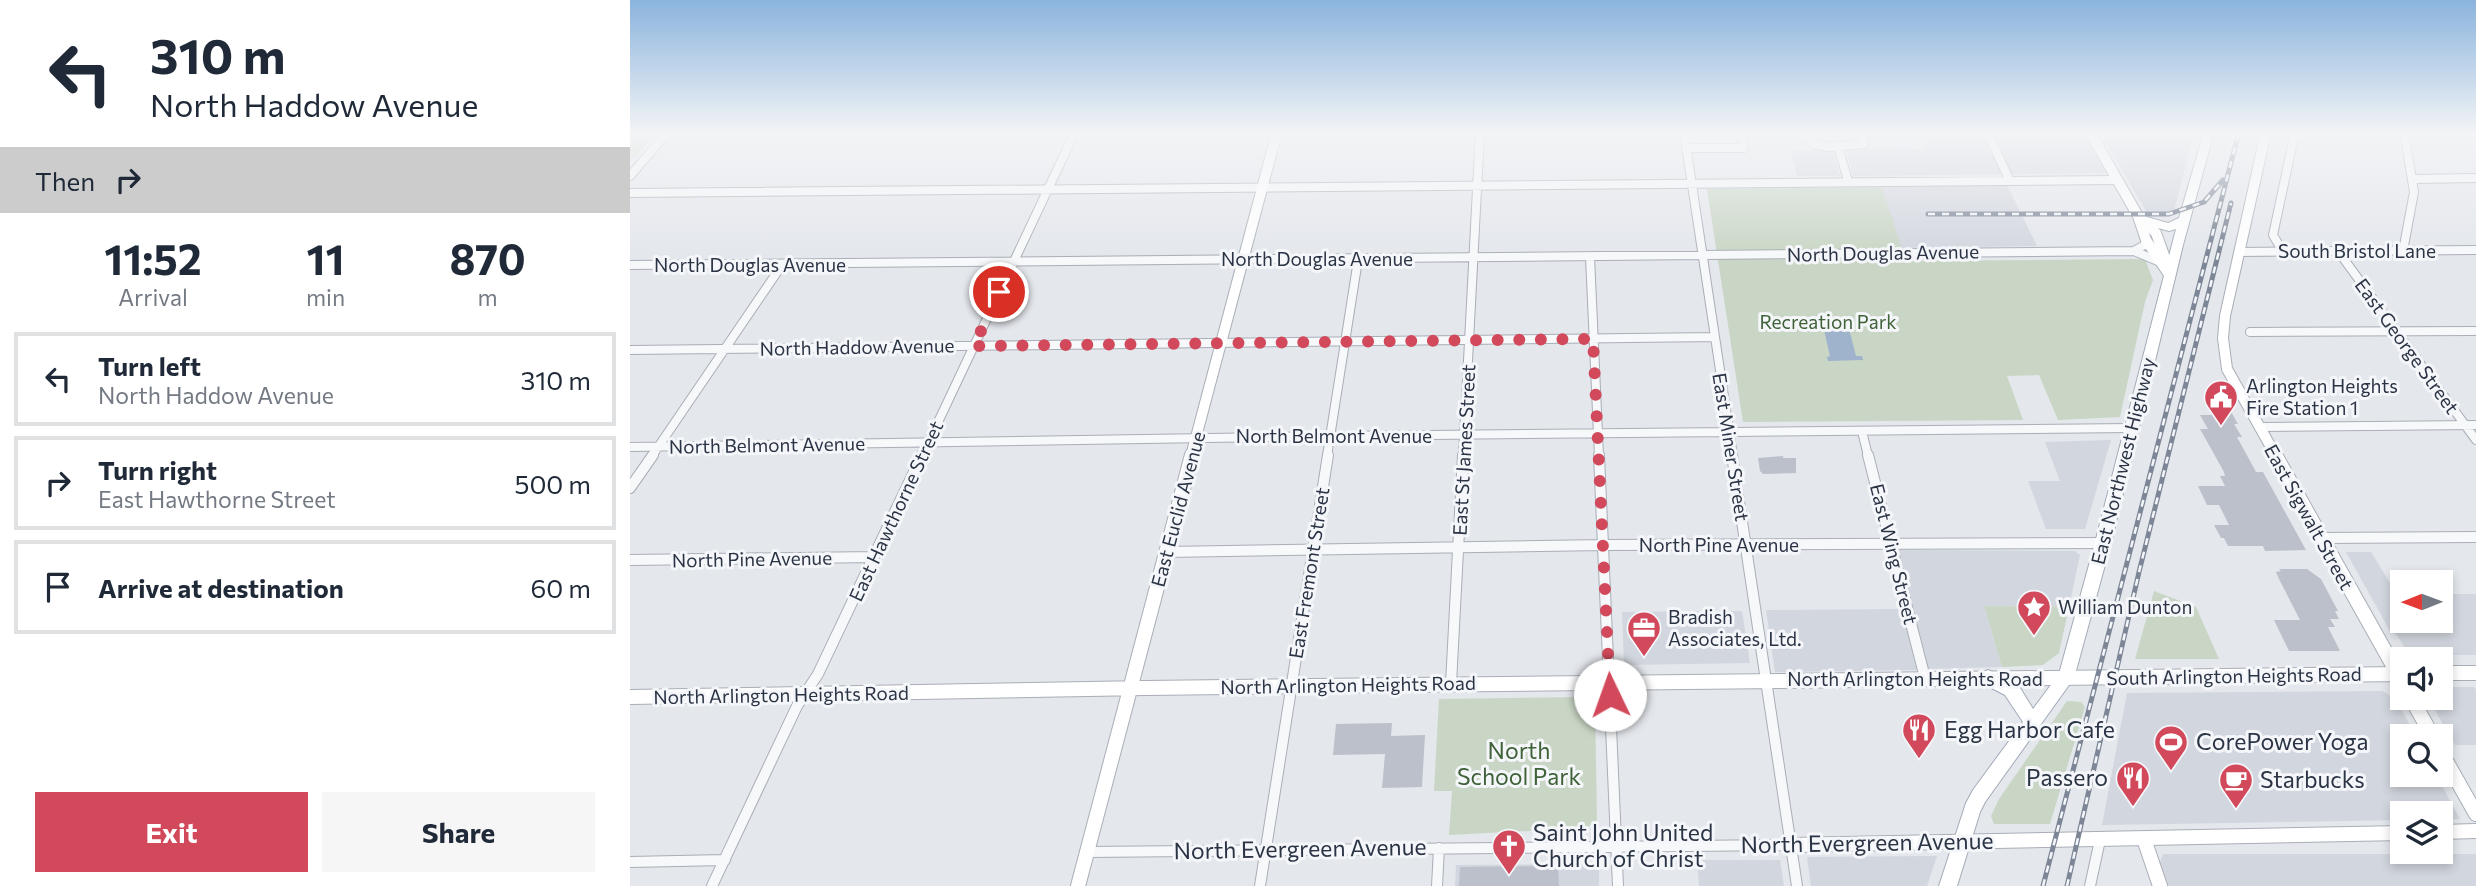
<!DOCTYPE html>
<html lang="en">
<head>
<meta charset="utf-8">
<style>
  :root { --surface:#fff; --page:#f6f6f7; --text:#1f2937; --muted:#747a83; --line:#e0e1e3; --accent:#d1495b }
  body { margin:0; font-family:Commissioner,sans-serif; background:var(--page); color:var(--text); height:100vh; display:flex; flex-direction:column; font-size:26px; white-space:nowrap }
  * { box-sizing:border-box; margin:0 }
  p { font-size:23px; color:var(--muted) }
  .icon { flex:none; width:38px; height:38px; fill:none; stroke:currentColor; stroke-width:2; stroke-linecap:round; stroke-linejoin:round }
  .map { position:relative; flex:1; overflow:hidden }
  .sheet { display:flex; flex-direction:column; background:var(--surface); width:630px }
  .sheet>* { flex:none }
  .guide { background:#fff; color:var(--text); overflow:hidden }
  .needle { width:46px; rotate:269deg }
  .controls { position:absolute; left:1760px; top:570px; display:grid; gap:14px }
  .controls a { display:grid; place-items:center; width:63px; height:63px; border-radius:0px; background:var(--surface); box-shadow:0 4px 10px #0003; font-size:35px }
  .pin { position:absolute; display:grid; place-items:center; width:60px; height:60px; color:#fff; margin:-30px; border:4px solid #fff; border-radius:50%; box-shadow:0 2px 7px #0007 }
  .me { position:absolute; width:77px; margin:-38px; rotate:357deg; stroke-linejoin:round; filter:drop-shadow(0 0 5px #0008) }
  .turn { display:flex; align-items:center; gap:24px; height:147px; padding:0 35px; font-size:32px }
  .turn .icon { width:91px; height:91px; stroke-width:2.5 }
  .turn b { display:block; font-size:49px; line-height:60px }
  .then { display:flex; align-items:center; height:66px; padding:0 35px; background:#0003; gap:14px; font-size:26px }
  .eta { display:flex; justify-content:space-evenly; align-items:center; height:119px; text-align:center }
  .eta b { font-size:42px; font-weight:700; line-height:49px }
  .primary-button { display:flex; gap:14px; margin-top:auto; padding:14px 35px }
  .primary-button a { flex:1; height:80px; border-radius:0px; background:var(--accent); color:#fff; font-size:28px; font-weight:700; line-height:80px; text-align:center }
  .primary-button a+a { background:var(--page); color:var(--text) }
  ul { padding:0; list-style:none }
  li { display:flex; align-items:center; gap:21px; height:94px; margin:0 14px 10px; padding:0 21px; border:4px solid var(--line); border-radius:0px }
  li div { flex:1 }
  li b { display:block; font-size:26px }
  li em { font-style:normal }
  main { display:flex; flex:1; min-height:0 }
  .map>svg:first-child { display:block }
</style>
</head>
<body>
<main>
<section class="sheet">
<div class="guide">
<div class="turn"><svg class="icon" aria-label="left" viewBox="0 0 24 24"><path d="M17 20v-9H6M10 6l-5 5 5 5"/></svg><div><b>310 m</b>North Haddow Avenue</div></div>
<div class="then">Then<svg class="icon" aria-label="right" viewBox="0 0 24 24"><path d="M7 20v-9h11M14 6l5 5-5 5"/></svg></div>
</div>
<div class="eta">
<div><b>11:52</b><p>Arrival</p></div>
<div><b>11</b><p>min</p></div>
<div><b>870</b><p>m</p></div>
</div>
<ul>
<li><svg class="icon" aria-label="left" viewBox="0 0 24 24"><path d="M17 20v-9H6M10 6l-5 5 5 5"/></svg><div><b>Turn left</b><p>North Haddow Avenue</p></div><em>310 m</em></li>
<li><svg class="icon" aria-label="right" viewBox="0 0 24 24"><path d="M7 20v-9h11M14 6l5 5-5 5"/></svg><div><b>Turn right</b><p>East Hawthorne Street</p></div><em>500 m</em></li>
<li><svg class="icon" aria-label="arrive" viewBox="0 0 24 24"><path d="M6 21V4h12l-3 4 3 4H6"/></svg><div><b>Arrive at destination</b></div><em>60 m</em></li>
</ul>
<div class="primary-button"><a>Exit</a><a>Share</a></div>
</section>
<div class="map">
<svg width="1846" height="886" viewBox="0 0 1846 886">
  <rect width="100%" height="100%" fill="#e4e7ec"/>
  <!-- built -->
  <path fill="#d2d6de" d="M1289,132H1453L1476,173L1223,176L1216,148L1296,149Z
    M1470,132H1564L1544,211L1517,213Z
    M1161,150H1203L1210,176H1167Z
    M1377,185L1407,246L1271,248L1252,187Z
    M1481,440L1455,529H1416L1398,481H1430L1415,442Z
    M1268,550L1445,551L1450,555L1439,607L1354,606L1372,667L1297,669Z
    M1716,552H1741L1766,593H1773V621H1811V594H1846V655H1779L1767,635L1760,631Z
    M1272,609L1287,670L1145,672L1136,610Z
    M1112,611L1120,663L994,665L992,612Z
    M1811,687H1844L1846,690V745H1825L1798,698H1811Z
    M1752,691L1766,699L1786,737H1773V775H1806L1830,819L1811,820V814H1773V820L1472,825L1497,693Z
    M1533,854H1846V886H1536L1529,865Z
    M1307,856L1297,886H1181L1177,857Z
    M1067,860H1150L1154,886H1069Z
    M969,864V886H825L826,865Z"/>
  <!-- green -->
  <path fill="#c9d6c5" d="M0,132H28L5,158H0Z
    M1252,187L1276,261L1515,259L1523,280L1515,302L1490,417L1428,420L1409,375L1377,376L1393,420L1113,422L1077,189Z
    M1524,591L1566,607L1589,659H1505Z
    M1354,606L1439,607L1429,653L1413,665L1372,667Z
    M958,697L965,703L967,820L956,828L819,835L822,791H804L809,699Z
    M1437,701L1451,702L1455,707L1420,824H1364L1361,816L1369,799Z"/>
  <!-- water -->
  <path fill="#9fb4cc" d="M1191,317H1216L1226,356H1232L1233,360L1198,361L1197,357L1200,356Z"/>
  <!-- building -->
  <path fill="#bbc0ca" d="M1574,395H1588L1591,402L1595,401L1608,424H1604L1612,437H1607L1626,472H1633L1676,550L1635,551L1633,546H1598L1594,538H1591L1584,525H1599L1589,505H1577L1568,486H1595L1590,476H1595L1594,472L1570,429H1578L1570,415H1582Z
    M1153,456V458H1166V473L1133,474L1130,471L1128,458Z
    M1649,569H1677L1691,579L1708,611H1705L1709,619H1700L1705,627H1698L1710,651H1659L1644,620H1670L1649,579L1646,572L1651,571Z
    M762,723L761,736L795,735L792,787L752,788L755,754L703,755L706,724Z
    M928,866L929,886H829L830,867Z"/>
  <g fill="none" stroke-linecap="round" stroke-linejoin="round">
    <!-- street-far1 casing -->
    <g stroke="#a9aeb7" stroke-width="10">
      <path id="street-far1" d="M1054,132L1103,456
        M1172,132L1182,143L1198,147L1234,144L1233,132
        M1357,132L1379,179
        M1208,146L1218,181
        M1056,148H1114L1112,132
        M0,176L38,132
        M1785,179L1846,178
        M0,193L1488,180
        M1518,243L1504,251L1530,262
        M1708,251L1846,440
        M1773,251L1784,192L1774,132
        M1609,252L1846,250
        M1653,252L1643,235L1665,132
        M960,257L969,456
        M0,265L1504,251
        M1620,332L1846,331
        M0,350L1085,337
        M1629,427L1846,425
        M1232,431L1238,456
        M0,447L700,436L1501,428
        M22,456L152,265
        M292,456L445,132
        M697,456L728,260
        M833,456L850,132"/>
    </g>
    <!-- street casing -->
    <g stroke="#a9aeb7" stroke-width="12">
      <path id="street" d="M969,455L988,886
        M1102,455L1167,886
        M1238,455L1295,678
        M0,488L23,455
        M1691,538L1846,537
        M537,552L973,545L1473,543
        M0,560L244,557
        M821,684L833,455
        M457,852L1161,845
        M0,862L95,860
        M82,886L167,706L188,674L292,455
        M630,886L698,455
        M807,886L809,848
        M1460,886L1470,840"/>
    </g>
    <!-- secondary-far1 casing -->
    <g stroke="#a9aeb7" stroke-width="12">
      <path id="secondary-far1" d="M1460,132L1508,216L1516,240L1540,276
        M1636,132L1595,316L1593,338L1597,369L1646,456
        M1510,217L1526,233L1539,269
        M561,456L647,132"/>
    </g>
    <!-- secondary casing -->
    <g stroke="#a9aeb7" stroke-width="16">
      <path id="secondary" d="M1645,455L1773,683
        M1811,673H1846
        M0,697L515,688L1773,674
        M1781,698L1803,737
        M1811,752L1846,814
        M1811,832L1846,831
        M1514,839L1530,886
        M1161,845L1773,833
        M448,886L562,455"/>
    </g>
    <!-- primary casing -->
    <g stroke="#a3abb8" stroke-width="2">
      <path id="primary" d="M1574,132H1584L1553,245L1481,543L1444,678L1355,802L1350,812L1327,886H1309L1336,803L1343,790L1393,722L1375,695L1352,683L1350,678L1352,673L1358,670L1387,683L1403,709L1429,674L1465,543L1546,229L1539,231L1513,224L1511,221L1517,217L1538,223L1549,218Z"/>
    </g>
    <!-- street-far1 -->
    <use href="#street-far1" stroke="#f7f8fa" stroke-width="8"/>
    <!-- street -->
    <use href="#street" stroke="#f7f8fa" stroke-width="10"/>
    <!-- secondary-far1 -->
    <use href="#secondary-far1" stroke="#fff" stroke-width="10"/>
    <!-- secondary -->
    <use href="#secondary" stroke="#fff" stroke-width="14"/>
    <!-- primary -->
    <use href="#primary" fill="#fff" fill-rule="evenodd"/>
    <!-- rail casing -->
    <g stroke="#7d8696" stroke-width="5">
      <path id="rail" d="M1298,214H1539L1574,202L1593,180
        M1413,886L1609,132
        M1437,886L1509,572L1601,203"/>
    </g>
    <!-- rail -->
    <use href="#rail" stroke="#f4f6f9" stroke-width="2.5" stroke-dasharray="7" stroke-linecap="butt"/>
  </g>
  <!-- sky -->
  <linearGradient id="sky" x2="0" y2="1"><stop stop-color="#8bb4dd"/><stop offset="0.52" stop-color="#f3f4f6"/><stop offset="1" stop-color="#f3f4f6" stop-opacity="0"/></linearGradient>
  <rect width="1846" height="256" fill="url(#sky)"/>
  <g fill="none" stroke-linecap="round" stroke-linejoin="round">
    <!-- route -->
    <path stroke="#d1495b" stroke-width="12" stroke-dasharray="0 21.6" d="M369,292L344,346L963,339L980,695"/>
  </g>
  <!-- icons -->
  <defs>
    <g id="civic-pin" transform="scale(1.75)"><path d="M0 17L-7.5 6A9.5 9.5 0 1 1 7.5 6Z" fill="#d1495b" stroke="#f4f6f9"/><path d="M-.6-6.5H3V-4.5H.6V-3L4-1V1h2V6H-6V1h2V-1L-.6-3ZM-1.2 2.5V6h2.4V2.5Z" fill="#fff"/></g>
    <g id="sight-pin" transform="scale(1.75)"><path d="M0 17L-7.5 6A9.5 9.5 0 1 1 7.5 6Z" fill="#d1495b" stroke="#f4f6f9"/><path d="M0-6L1.8-2.2L6-1.7L2.9 1.2L3.7 5.4L0 3.3L-3.7 5.4L-2.9 1.2L-6-1.7L-1.8-2.2Z" fill="#fff"/></g>
    <g id="office-pin" transform="scale(1.75)"><path d="M0 17L-7.5 6A9.5 9.5 0 1 1 7.5 6Z" fill="#d1495b" stroke="#f4f6f9"/><path d="M-6-3h4V-5.5h4V-3h4V5H-6ZM-1-4.5V-3h2v-1.5ZM-6 0V1H6V0Z" fill="#fff"/></g>
    <g id="restaurant-pin" transform="scale(1.75)"><path d="M0 17L-7.5 6A9.5 9.5 0 1 1 7.5 6Z" fill="#d1495b" stroke="#f4f6f9"/><path d="M-5-6h1v4h1v-4h1v4h1v-4h1v5L-1.5 .5V6h-2V.5L-5-1ZM5-6V6H3V1.5H1.5Q1.5-4 5-6Z" fill="#fff"/></g>
    <g id="stadium-pin" transform="scale(1.75)"><path d="M0 17L-7.5 6A9.5 9.5 0 1 1 7.5 6Z" fill="#d1495b" stroke="#f4f6f9"/><path d="M0-5a6.5 5 0 1 0 0 10a6.5 5 0 1 0 0-10ZM-3.5-1.8h7v3.6h-7Z" fill="#fff"/></g>
    <g id="cafe-pin" transform="scale(1.75)"><path d="M0 17L-7.5 6A9.5 9.5 0 1 1 7.5 6Z" fill="#d1495b" stroke="#f4f6f9"/><path d="M-5.5-4.5H6V0H3Q3 3.5 0 3.5H-2.5Q-5.5 3.5-5.5 0ZM3-3.2v2h1.7v-2ZM-6 4.5H4V6H-6Z" fill="#fff"/></g>
    <g id="church-pin" transform="scale(1.75)"><path d="M0 17L-7.5 6A9.5 9.5 0 1 1 7.5 6Z" fill="#d1495b" stroke="#f4f6f9"/><path d="M-1.2-6h2.4v3.5h3.3v2.4h-3.3V6h-2.4V-.1h-3.3v-2.4h3.3Z" fill="#fff"/></g>
  </defs>
  <g fill-rule="evenodd">
    <use href="#civic-pin" x="1591" y="397"/>
    <use href="#sight-pin" x="1404" y="607"/>
    <use href="#office-pin" x="1014" y="628"/>
    <use href="#restaurant-pin" x="1289" y="730"/>
    <use href="#stadium-pin" x="1541" y="742"/>
    <use href="#restaurant-pin" x="1503" y="778"/>
    <use href="#cafe-pin" x="1606" y="780"/>
    <use href="#church-pin" x="879" y="846"/>
  </g>
  <g text-anchor="middle" stroke-width="6" stroke-linejoin="round" paint-order="stroke">
    <!-- street labels -->
    <g font-size="19" fill="#2b3445" stroke="#f4f6f9">
      <text x="1727" y="258">South Bristol Lane</text>
      <text transform="translate(1253 253) rotate(-1)" y="7">North Douglas Avenue</text>
      <text x="687" y="266">North Douglas Avenue</text>
      <text x="120" y="272">North Douglas Avenue</text>
      <text transform="translate(1777 346) rotate(54)" y="7">East George Street</text>
      <text transform="translate(227 347) rotate(-1)" y="7">North Haddow Avenue</text>
      <text x="704" y="443">North Belmont Avenue</text>
      <text transform="translate(137 445) rotate(-1)" y="7">North Belmont Avenue</text>
      <text transform="translate(1101 447) rotate(81)" y="7">East Miner Street</text>
      <text transform="translate(834 450) rotate(-87)" y="7">East St James Street</text>
      <text transform="translate(1493 461) rotate(-76)" y="7">East Northwest Highway</text>
      <text transform="translate(548 509) rotate(-75)" y="7">East Euclid Avenue</text>
      <text transform="translate(266 511) rotate(-65)" y="7">East Hawthorne Street</text>
      <text transform="translate(1679 517) rotate(61)" y="7">East Sigwalt Street</text>
      <text x="1089" y="552">North Pine Avenue</text>
      <text transform="translate(1264 554) rotate(76)" y="7">East Wing Street</text>
      <text transform="translate(122 559) rotate(-1)" y="7">North Pine Avenue</text>
      <text transform="translate(679 573) rotate(-81)" y="7">East Fremont Street</text>
      <text transform="translate(1604 676) rotate(-1)" y="7">South Arlington Heights Road</text>
      <text x="1285" y="686">North Arlington Heights Road</text>
      <text transform="translate(718 685) rotate(-1)" y="7">North Arlington Heights Road</text>
      <text transform="translate(151 695) rotate(-1)" y="7">North Arlington Heights Road</text>
    </g>
    <!-- park labels -->
    <g font-size="19" fill="#3f6138" stroke="#f4f6f9">
      <text x="1198" y="329">Recreation Park</text>
    </g>
    <!-- poi labels -->
    <g font-size="19" fill="#2b3445" stroke="#f4f6f9" text-anchor="start">
      <text x="1616" y="393">Arlington Heights<tspan x="1616" dy="22">Fire Station 1</tspan></text>
      <text x="1428" y="614">William Dunton</text>
      <text x="1038" y="624">Bradish<tspan x="1038" dy="22">Associates, Ltd.</tspan></text>
    </g>
    <!-- near-poi labels -->
    <g font-size="23" fill="#2b3445" stroke="#f4f6f9" text-anchor="start">
      <text x="1314" y="738">Egg Harbor Cafe</text>
      <text x="1566" y="750">CorePower Yoga</text>
      <text x="1478" y="786" text-anchor="end">Passero</text>
      <text x="1630" y="788">Starbucks</text>
      <text x="903" y="841">Saint John United<tspan x="903" dy="26">Church of Christ</tspan></text>
    </g>
    <!-- near-park labels -->
    <g font-size="23" fill="#3f6138" stroke="#f4f6f9">
      <text x="889" y="759">North<tspan x="889" dy="26">School Park</tspan></text>
    </g>
    <!-- near-street labels -->
    <g font-size="23" fill="#2b3445" stroke="#f4f6f9">
      <text transform="translate(1237 843) rotate(-1)" y="8">North Evergreen Avenue</text>
      <text transform="translate(670 849) rotate(-1)" y="8">North Evergreen Avenue</text>
    </g>
  </g>
</svg>
<div class="controls">
<a><svg class="needle" viewBox="-14 -14 28 28"><path d="M0-13l5 13h-10z" fill="#e53935"/><path d="M0 13l5-13h-10z" fill="#747a83"/></svg></a>
<a><svg class="icon" aria-label="sound" viewBox="0 0 24 24"><path d="M4 9h4l5-4v14l-5-4H4zM17 9q2 3 0 6"/></svg></a>
<a><svg class="icon" aria-label="search" viewBox="0 0 24 24"><circle cx="10" cy="10" r="6"/><path d="M15 15l6 6"/></svg></a>
<a><svg class="icon" aria-label="layers" viewBox="0 0 24 24"><path d="M12 4l9 5-9 5-9-5zM3 14l9 5 9-5"/></svg></a>
</div>
<div class="pin" style="left:369px;top:292px;background:#d93025"><svg class="icon" aria-label="arrive" viewBox="0 0 24 24"><path d="M6 21V4h12l-3 4 3 4H6"/></svg></div>
<svg class="me" style="left:980px;top:695px" viewBox="-20 -20 40 40"><circle r="19" fill="#fff"/><path d="M0-13L10 11 0 6-10 11z" fill="#d1495b"/></svg>
</div>
</main>
</body>
</html>
